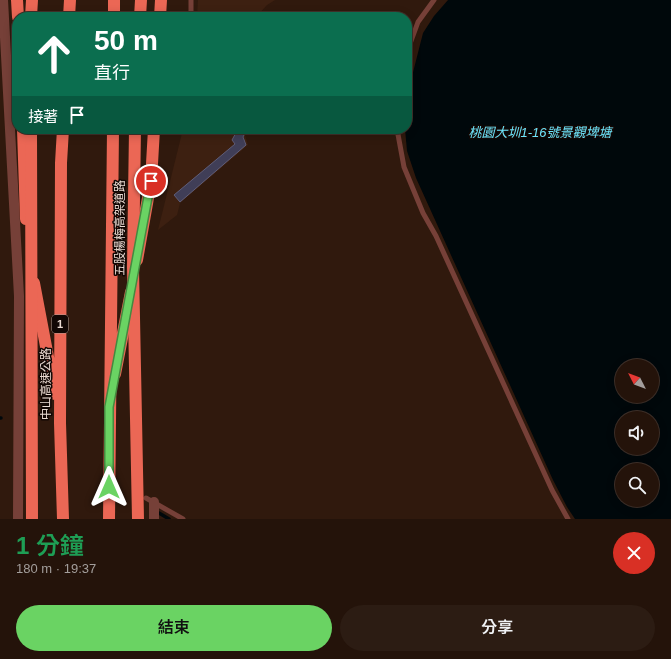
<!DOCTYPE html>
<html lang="zh-TW">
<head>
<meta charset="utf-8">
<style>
  :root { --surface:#24130a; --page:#2c1c13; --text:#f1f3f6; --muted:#a39e9c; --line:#41322b; --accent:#6ad363 }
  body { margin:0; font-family:Helvetica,"Noto Sans TC",sans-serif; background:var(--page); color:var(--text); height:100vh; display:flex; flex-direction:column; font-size:15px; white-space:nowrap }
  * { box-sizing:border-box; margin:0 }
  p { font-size:13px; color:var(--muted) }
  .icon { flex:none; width:22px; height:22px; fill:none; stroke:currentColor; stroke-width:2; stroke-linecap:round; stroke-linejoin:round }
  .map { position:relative; height:519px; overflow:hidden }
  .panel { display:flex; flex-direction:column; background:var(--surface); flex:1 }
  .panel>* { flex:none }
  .banner { position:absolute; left:12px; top:12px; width:400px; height:122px; border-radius:16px; box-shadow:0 2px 10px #0003,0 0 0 1px var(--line); background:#0b6e4f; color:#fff; overflow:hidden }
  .needle { width:26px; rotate:312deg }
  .controls { position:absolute; left:615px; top:359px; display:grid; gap:8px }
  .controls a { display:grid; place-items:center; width:44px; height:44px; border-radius:50%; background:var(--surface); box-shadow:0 2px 10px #0003,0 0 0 1px var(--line); font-size:20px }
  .pin { position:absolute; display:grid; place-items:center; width:34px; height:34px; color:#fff; margin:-17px; border:2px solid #fff; border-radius:50%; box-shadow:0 1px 4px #0007 }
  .me { position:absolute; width:44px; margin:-22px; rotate:0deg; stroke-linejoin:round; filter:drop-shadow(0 0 3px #0008) }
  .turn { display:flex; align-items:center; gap:14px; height:84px; padding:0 16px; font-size:18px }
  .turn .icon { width:52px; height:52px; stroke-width:2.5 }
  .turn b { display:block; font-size:28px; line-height:34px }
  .then { display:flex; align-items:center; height:38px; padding:0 16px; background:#0003; gap:8px; font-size:15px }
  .round { display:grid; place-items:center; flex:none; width:42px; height:42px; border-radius:21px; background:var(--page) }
  .headline { display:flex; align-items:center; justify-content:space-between; height:68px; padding:0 16px }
  h1 { font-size:24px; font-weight:600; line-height:30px; color:#1e9e55 }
  .button { display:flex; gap:8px; margin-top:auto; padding:8px 16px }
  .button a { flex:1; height:46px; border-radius:24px; background:var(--accent); color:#111; font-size:16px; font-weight:600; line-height:46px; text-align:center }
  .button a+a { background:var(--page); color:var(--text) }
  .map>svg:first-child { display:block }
</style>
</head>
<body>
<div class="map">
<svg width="671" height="519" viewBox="0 0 671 519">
  <rect width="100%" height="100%" fill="#30190d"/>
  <!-- built -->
  <path fill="#3d2011" d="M198,0H275L267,5L256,17H197Z
    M183,129H248L245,135L248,145L180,203L177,215L158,230Z"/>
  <!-- water -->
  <path fill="#00080b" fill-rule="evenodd" d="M448,0H671V519H575L567,507L553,480L416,178L407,151L405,129H407V102L409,88L423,33L434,16ZM622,366H652V396H622ZM622,418H652V448H622ZM622,470H652V500H622Z"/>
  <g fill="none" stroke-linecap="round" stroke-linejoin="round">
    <!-- stream -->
    <path stroke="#00080b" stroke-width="3.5" d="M0,418H1
      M159,513L169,519"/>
  </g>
  <!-- building -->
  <path fill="#403e57" stroke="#5f5d78" d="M238,129H247L243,137L246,145L180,202L174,195L235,144L232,140Z"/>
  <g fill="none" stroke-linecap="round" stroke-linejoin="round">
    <!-- service -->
    <path stroke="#764038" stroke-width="5" d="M191,17V0
      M407,52L418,22L434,0
      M397,129L404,167L423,213L436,236L552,490L568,519
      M146,498L183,519"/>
    <!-- minor -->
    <path stroke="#764038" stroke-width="10" d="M3,0L19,296L18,519
      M154,519V502"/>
    <!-- motorway -->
    <path stroke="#eb6755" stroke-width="12" d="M17,0L18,17
      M31,17L32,0
      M69,17L70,0
      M114,17V0
      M140,17L141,0
      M160,17L161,0
      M23,129L26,219
      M137,260L151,181L154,129
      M34,283L55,394
      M115,374L131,292
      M63,519L60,423L61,163L63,129
      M109,519L113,129"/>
    <!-- motorway-bridge -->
    <path stroke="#eb6755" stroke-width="12" d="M31,129L32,519
      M135,129L133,267L138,519"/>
  </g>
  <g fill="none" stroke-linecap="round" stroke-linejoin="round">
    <!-- route casing -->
    <g stroke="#458940" stroke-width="10">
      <path id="route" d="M109,487V407L151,181"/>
    </g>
    <!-- route -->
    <use href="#route" stroke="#6ad363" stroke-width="7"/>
  </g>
  <g text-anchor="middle" stroke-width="3" stroke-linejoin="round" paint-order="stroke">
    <!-- shield labels -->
    <rect fill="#110704" stroke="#a99b94" stroke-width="1" x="52" y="315" width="16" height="18" rx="3"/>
    <g font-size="11" font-weight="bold" fill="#eadad2">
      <text x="60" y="328">1</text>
    </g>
    <!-- street labels -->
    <g font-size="12" fill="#eadad2" stroke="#110704">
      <text transform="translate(120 228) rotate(-90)" y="4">五股楊梅高架道路</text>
      <text transform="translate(46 384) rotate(-90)" y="4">中山高速公路</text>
    </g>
    <!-- water labels -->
    <g font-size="13" font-style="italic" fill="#6ee4fa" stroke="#110704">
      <text x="540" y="137">桃園大圳1-16號景觀埤塘</text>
    </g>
  </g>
</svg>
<div class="controls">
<a><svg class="needle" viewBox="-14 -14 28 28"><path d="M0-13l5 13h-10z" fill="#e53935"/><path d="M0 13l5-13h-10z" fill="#a39e9c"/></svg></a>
<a><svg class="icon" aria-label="sound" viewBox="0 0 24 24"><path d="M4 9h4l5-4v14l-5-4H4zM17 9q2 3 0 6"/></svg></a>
<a><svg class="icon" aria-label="search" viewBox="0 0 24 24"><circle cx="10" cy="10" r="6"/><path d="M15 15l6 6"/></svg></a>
</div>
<div class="pin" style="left:151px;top:181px;background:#d93025"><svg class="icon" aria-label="arrive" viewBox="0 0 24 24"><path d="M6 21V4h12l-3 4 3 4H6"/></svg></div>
<svg class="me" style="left:109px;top:487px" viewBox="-20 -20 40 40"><path d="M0-17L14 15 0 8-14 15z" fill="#6ad363" stroke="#fff" stroke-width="4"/></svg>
<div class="banner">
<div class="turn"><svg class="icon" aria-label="ahead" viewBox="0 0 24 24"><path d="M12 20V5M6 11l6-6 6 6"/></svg><div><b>50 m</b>直行</div></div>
<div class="then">接著<svg class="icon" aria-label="arrive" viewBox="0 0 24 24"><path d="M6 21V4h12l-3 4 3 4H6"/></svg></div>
</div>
</div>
<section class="panel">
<div class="headline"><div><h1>1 分鐘</h1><p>180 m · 19:37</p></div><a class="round" style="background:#d93025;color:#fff"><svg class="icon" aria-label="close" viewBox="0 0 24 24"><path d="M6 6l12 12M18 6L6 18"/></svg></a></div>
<div class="button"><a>結束</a><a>分享</a></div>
</section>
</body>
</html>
